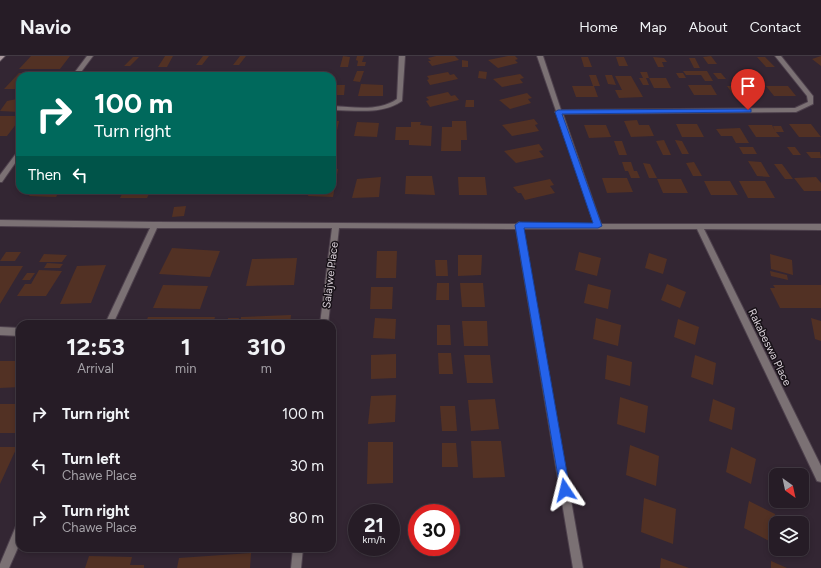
<!DOCTYPE html>
<html lang="en">
<head>
<meta charset="utf-8">
<style>
  :root { --surface:#261c26; --page:#2e252e; --text:#f1f3f6; --muted:#a4a1a7; --line:#423a43 }
  body { margin:0; font-family:Figtree,sans-serif; background:var(--page); color:var(--text); height:100vh; display:flex; flex-direction:column; font-size:15px; white-space:nowrap }
  * { box-sizing:border-box; margin:0 }
  p { font-size:13px; color:var(--muted) }
  .icon { flex:none; width:22px; height:22px; fill:none; stroke:currentColor; stroke-width:2; stroke-linecap:round; stroke-linejoin:round }
  .map { position:relative; flex:1; overflow:hidden }
  .side { position:absolute; left:16px; top:264px; width:320px; height:232px; display:flex; flex-direction:column; background:var(--surface); border-radius:12px; box-shadow:0 2px 6px #0003,0 0 0 1px var(--line) }
  .side>* { flex:none }
  .hud { position:absolute; left:16px; top:16px; width:320px; height:122px; border-radius:12px; box-shadow:0 2px 6px #0003,0 0 0 1px var(--line); background:#00695c; color:#fff; overflow:hidden }
  .needle { width:26px; rotate:147deg }
  .buttons { position:absolute; left:769px; top:412px; display:grid; gap:8px }
  .buttons a { display:grid; place-items:center; width:40px; height:40px; border-radius:8px; background:var(--surface); box-shadow:0 2px 6px #0003,0 0 0 1px var(--line); font-size:20px }
  .speed { position:absolute; left:348px; top:448px; display:flex; gap:8px; font-size:20px; font-weight:700; text-align:center }
  .speed>* { display:grid; place-content:center; width:52px; height:52px; border-radius:50%; background:var(--surface); box-shadow:0 2px 6px #0003,0 0 0 1px var(--line); line-height:1 }
  .speed small { font-size:10px; font-weight:400 }
  .speed .limit { border:6px solid #d22; background:#fff; color:#111 }
  .pin { position:absolute; display:grid; place-items:center; width:34px; height:34px; color:#fff; margin:-41px -17px; border-radius:50% 50% 50% 0; rotate:-45deg; box-shadow:0 0 4px #0007 }
  .pin .icon { rotate:45deg }
  .me { position:absolute; width:44px; margin:-22px; rotate:350deg; stroke-linejoin:round; filter:drop-shadow(0 0 3px #0008) }
  .turn { display:flex; align-items:center; gap:14px; height:84px; padding:0 12px; font-size:18px }
  .turn .icon { width:52px; height:52px; stroke-width:2.5 }
  .turn b { display:block; font-size:28px; line-height:34px }
  .then { display:flex; align-items:center; height:38px; padding:0 12px; background:#0003; gap:8px; font-size:15px }
  .eta { display:flex; justify-content:space-evenly; align-items:center; height:68px; text-align:center }
  .eta b { font-size:24px; font-weight:700; line-height:28px }
  ul { padding:0; list-style:none }
  li { display:flex; align-items:center; gap:12px; height:52px; padding:0 12px }
  li div { flex:1 }
  li b { display:block; font-size:15px }
  li em { font-style:normal }
  header { display:flex; align-items:center; gap:24px; box-sizing:border-box; height:56px; padding:0 20px; background:var(--surface); border-bottom:1px solid var(--line) }
  header strong { font-size:19px }
  nav { display:flex; gap:22px; margin-inline-start:auto; font-size:14px }
  .map>svg:first-child { display:block }
</style>
</head>
<body>
<header>
<strong>Navio</strong>
<nav><a>Home</a><a>Map</a><a>About</a><a>Contact</a></nav>
</header>
<div class="map">
<svg width="821" height="512" viewBox="0 0 821 512">
  <rect width="100%" height="100%" fill="#332633"/>
  <!-- building -->
  <path fill="#523124" d="M31,0H70L60,13H19Z
    M165,0H173L167,11H158Z
    M203,0H209L202,9H196Z
    M240,0H246L239,9H233Z
    M343,0L350,1L348,11H340Z
    M357,0H364L362,6H366L365,10H357L358,5L356,4Z
    M436,0H455L459,4L432,10L428,5H431L428,2Z
    M508,0H515L518,3L515,4L518,7L498,12L488,4Z
    M711,0L717,8H708L703,1Z
    M821,0V10L812,3Z
    M133,1H139L130,10H124Z
    M581,1H588L592,11H584Z
    M616,1H624L628,10H619Z
    M653,1L664,2L667,6H662L664,11H658Z
    M757,1H765L775,11H766Z
    M689,2H695L700,12H694Z
    M462,4L468,5V11H462Z
    M209,15H217L214,20H206Z
    M357,15H364L360,26L353,25Z
    M479,15L487,16L486,23L478,22Z
    M683,15H707L713,25H705L701,19H686Z
    M448,16L450,19L454,18L458,23L430,29L427,24L429,23L427,20Z
    M640,16H647L649,22H646L649,29H643L639,22H643Z
    M751,16H758L765,26H758Z
    M19,17H31L28,20H20V29L15,33H4Z
    M33,17H50L47,20H31Z
    M676,17H683L686,22H679Z
    M713,17H721L726,23H718Z
    M520,18L524,22L520,23L523,27L502,31L493,23Z
    M589,19H596L600,30H593Z
    M605,19H612L616,29L608,28Z
    M615,20H631L643,41L619,42L615,34H622Z
    M649,22H666L671,32H654Z
    M361,28L383,29V40H358Z
    M332,29H345L344,39H332Z
    M688,29H711L717,39H694Z
    M572,30H594L598,41H576Z
    M727,30H747L756,40L735,41Z
    M766,30H788L796,40H774Z
    M448,36L451,40L455,39L459,44L430,51L426,45L429,44L426,41Z
    M527,37L532,42L528,43L531,47L510,53L499,44Z
    M17,43H20V56L0,55L7,45Z
    M466,44H474V51H465Z
    M0,60H20V63L7,80H0Z
    M534,63L538,68L535,69L539,75L512,80L502,69Z
    M637,64L639,69H649L654,80L631,81L624,65Z
    M332,65H339L336,79H332Z
    M452,65H466L467,84H461V95H441L442,71H452Z
    M357,66L379,67L377,81L354,80Z
    M411,66H421L420,69L432,70L431,90L409,89V84H395L396,71H411Z
    M676,68H697L704,81H682Z
    M789,68H811L821,81H799Z
    M584,69H606L611,81L589,82Z
    M748,69H772L775,75L773,70H781L784,76H776L780,81H756Z
    M740,72L749,87H736L732,80H721L716,73Z
    M664,84L671,99H663L656,85Z
    M675,84L682,85L689,98H682Z
    M614,85H622L627,99H619Z
    M539,88L543,94L539,95L544,101L516,107L504,95Z
    M739,91H753L757,98H743Z
    M787,91H795L801,99H793Z
    M806,96H820L821,102H811Z
    M748,105L761,106L770,121L757,120Z
    M622,106H631L634,115H637L640,122H631L628,115H625Z
    M694,106L702,120H693L686,107Z
    M643,107L650,108L657,122H649Z
    M774,108H782L793,123H785Z
    M332,113H338L333,141L308,140L309,134H332Z
    M406,120H432L435,139L405,138Z
    M381,121L379,141L352,142L357,123Z
    M458,121H485L487,139H459Z
    M816,121L821,127V135H804L794,122Z
    M602,122H627L633,136L607,137Z
    M550,123L554,129L550,130L555,137L525,144L521,137H518L513,131Z
    M657,123H681L688,137H663Z
    M704,125H730L738,139H711Z
    M739,125H765L775,142H748Z
    M33,134H60L56,141L29,140Z
    M79,134H104L101,139L77,138Z
    M124,134H151L147,142H120Z
    M159,134H195L194,138L158,137Z
    M217,134H243V136H216Z
    M186,150L184,160L172,161L174,151Z
    M172,192L220,195L210,221L159,218Z
    M377,195H397L396,222H376Z
    M6,196H21L15,205H0Z
    M579,196L601,202L597,220L575,214Z
    M649,197L667,203L663,218L645,212Z
    M44,198L67,199L62,206H39Z
    M770,198L792,204L793,219L771,213Z
    M458,199H482L481,219L458,220Z
    M297,202L294,229L246,230L252,203Z
    M435,204H447L448,220H436Z
    M47,207L63,208L60,212H44Z
    M106,209L91,247L60,248L77,210Z
    M0,210H23L0,248Z
    M39,214L62,215L46,240H17L25,228H31Z
    M770,215L787,219L788,224L771,220Z
    M27,217H35L30,224H22Z
    M437,227H449V244H436Z
    M460,227H483L485,251H462Z
    M588,228L611,234L608,253L584,247Z
    M667,228L686,236L680,252L661,244Z
    M163,229L208,230L200,253L153,252Z
    M773,229H821V252H780L770,232H775Z
    M371,231H393L392,253H370Z
    M291,259L290,268H240L241,261Z
    M148,261H215L213,268H145Z
    M228,262H239L238,268H227Z
    M375,262L396,263L395,283L373,282Z
    M596,262L621,269L618,290L593,283Z
    M811,262L821,265V285L815,283Z
    M678,263L699,271L695,289L674,281Z
    M462,265H487L488,290H464Z
    M437,269H450L451,289H437Z
    M438,297H451L453,318H439Z
    M396,298V322L371,323V299Z
    M464,299H490L493,327H467Z
    M607,299L632,306L630,330L605,323Z
    M695,299L716,307L713,329L691,321Z
    M0,305H20V331L0,332Z
    M396,339L395,366L368,368L371,340Z
    M620,341L648,350L645,377L617,368Z
    M495,343L499,373L471,375L468,344Z
    M713,343L735,352L732,374L709,365Z
    M0,348H20V377H0Z
    M440,350H455L457,375H442Z
    M471,385H501L505,421L473,422Z
    M368,386H393V427L367,428Z
    M442,387H456L458,411H442Z
    M630,389L659,400L656,430L626,419Z
    M0,391H17L0,428Z
    M731,391L756,403L751,428L726,416Z
    M644,442L676,453L673,488L641,476Z
    M749,445L775,458L771,486L744,472Z
    M251,497L250,512H177L179,502Z
    M89,500L132,501L130,509H144V512H85Z
    M661,502L689,512H660Z
    M771,505L787,512H771Z"/>
  <g fill="none" stroke-linecap="round" stroke-linejoin="round">
    <!-- street casing -->
    <g stroke="#4e414d" stroke-width="2">
      <path id="street" d="M87,0H93L78,20H72Z
        M399,0H405L402,45C382,59 355,54 332,54V50C353,51 379,56 397,43Z
        M537,0H543L561,54L795,52L808,46L807,40L775,0H781L813,40V48L796,56L563,58L601,168H821V174L704,173L821,410V426L817,425L697,173H523L583,512H573L516,173L339,172L328,268H320L332,172H157L113,268H105L150,172L0,170V164L155,166L516,168L519,166L522,168H594L557,57L555,56L556,55Z
        M20,94V100L2,126H0V119L18,95Z
        M0,271L20,272V280L0,279Z
        M20,469V487L9,512H0V508L16,470Z
        M293,492H303L301,512H291Z"/>
    </g>
    <!-- secondary casing -->
    <g stroke="#4e414d" stroke-width="2">
      <path id="secondary" d="M0,0H5L0,5Z"/>
    </g>
    <!-- street -->
    <use href="#street" fill="#7b7174" fill-rule="evenodd"/>
    <!-- secondary -->
    <use href="#secondary" fill="#a9999d" fill-rule="evenodd"/>
  </g>
  <!-- route -->
  <path fill="#2563eb" stroke="#184099" d="M748,53H751V56L562,58L602,170L598,172H524L570,434L569,438L565,440L561,438L515,169L519,166L593,167L555,56L558,54Z"/>
  <g text-anchor="middle" stroke-width="3" stroke-linejoin="round" paint-order="stroke">
    <!-- street labels -->
    <g font-size="11" fill="#d9d0d8" stroke="#171117">
      <text transform="translate(330 219) rotate(-83)" y="4">Salajwe Place</text>
      <text transform="translate(770 291) rotate(64)" y="4">Rakabeswa Place</text>
    </g>
  </g>
</svg>
<div class="buttons">
<a><svg class="needle" viewBox="-14 -14 28 28"><path d="M0-13l5 13h-10z" fill="#e53935"/><path d="M0 13l5-13h-10z" fill="#a4a1a7"/></svg></a>
<a><svg class="icon" aria-label="layers" viewBox="0 0 24 24"><path d="M12 4l9 5-9 5-9-5zM3 14l9 5 9-5"/></svg></a>
</div>
<div class="speed"><div>21<small>km/h</small></div><div class="limit">30</div></div>
<div class="pin" style="left:748px;top:54px;background:#d93025"><svg class="icon" aria-label="arrive" viewBox="0 0 24 24"><path d="M6 21V4h12l-3 4 3 4H6"/></svg></div>
<svg class="me" style="left:565px;top:434px" viewBox="-20 -20 40 40"><path d="M0-17L14 15 0 8-14 15z" fill="#2563eb" stroke="#fff" stroke-width="4"/></svg>
<div class="hud">
<div class="turn"><svg class="icon" aria-label="right" viewBox="0 0 24 24"><path d="M7 20v-9h11M14 6l5 5-5 5"/></svg><div><b>100 m</b>Turn right</div></div>
<div class="then">Then<svg class="icon" aria-label="left" viewBox="0 0 24 24"><path d="M17 20v-9H6M10 6l-5 5 5 5"/></svg></div>
</div>
<section class="side">
<div class="eta">
<div><b>12:53</b><p>Arrival</p></div>
<div><b>1</b><p>min</p></div>
<div><b>310</b><p>m</p></div>
</div>
<ul>
<li><svg class="icon" aria-label="right" viewBox="0 0 24 24"><path d="M7 20v-9h11M14 6l5 5-5 5"/></svg><div><b>Turn right</b></div><em>100 m</em></li>
<li><svg class="icon" aria-label="left" viewBox="0 0 24 24"><path d="M17 20v-9H6M10 6l-5 5 5 5"/></svg><div><b>Turn left</b><p>Chawe Place</p></div><em>30 m</em></li>
<li><svg class="icon" aria-label="right" viewBox="0 0 24 24"><path d="M7 20v-9h11M14 6l5 5-5 5"/></svg><div><b>Turn right</b><p>Chawe Place</p></div><em>80 m</em></li>
</ul>
</section>
</div>
</body>
</html>
